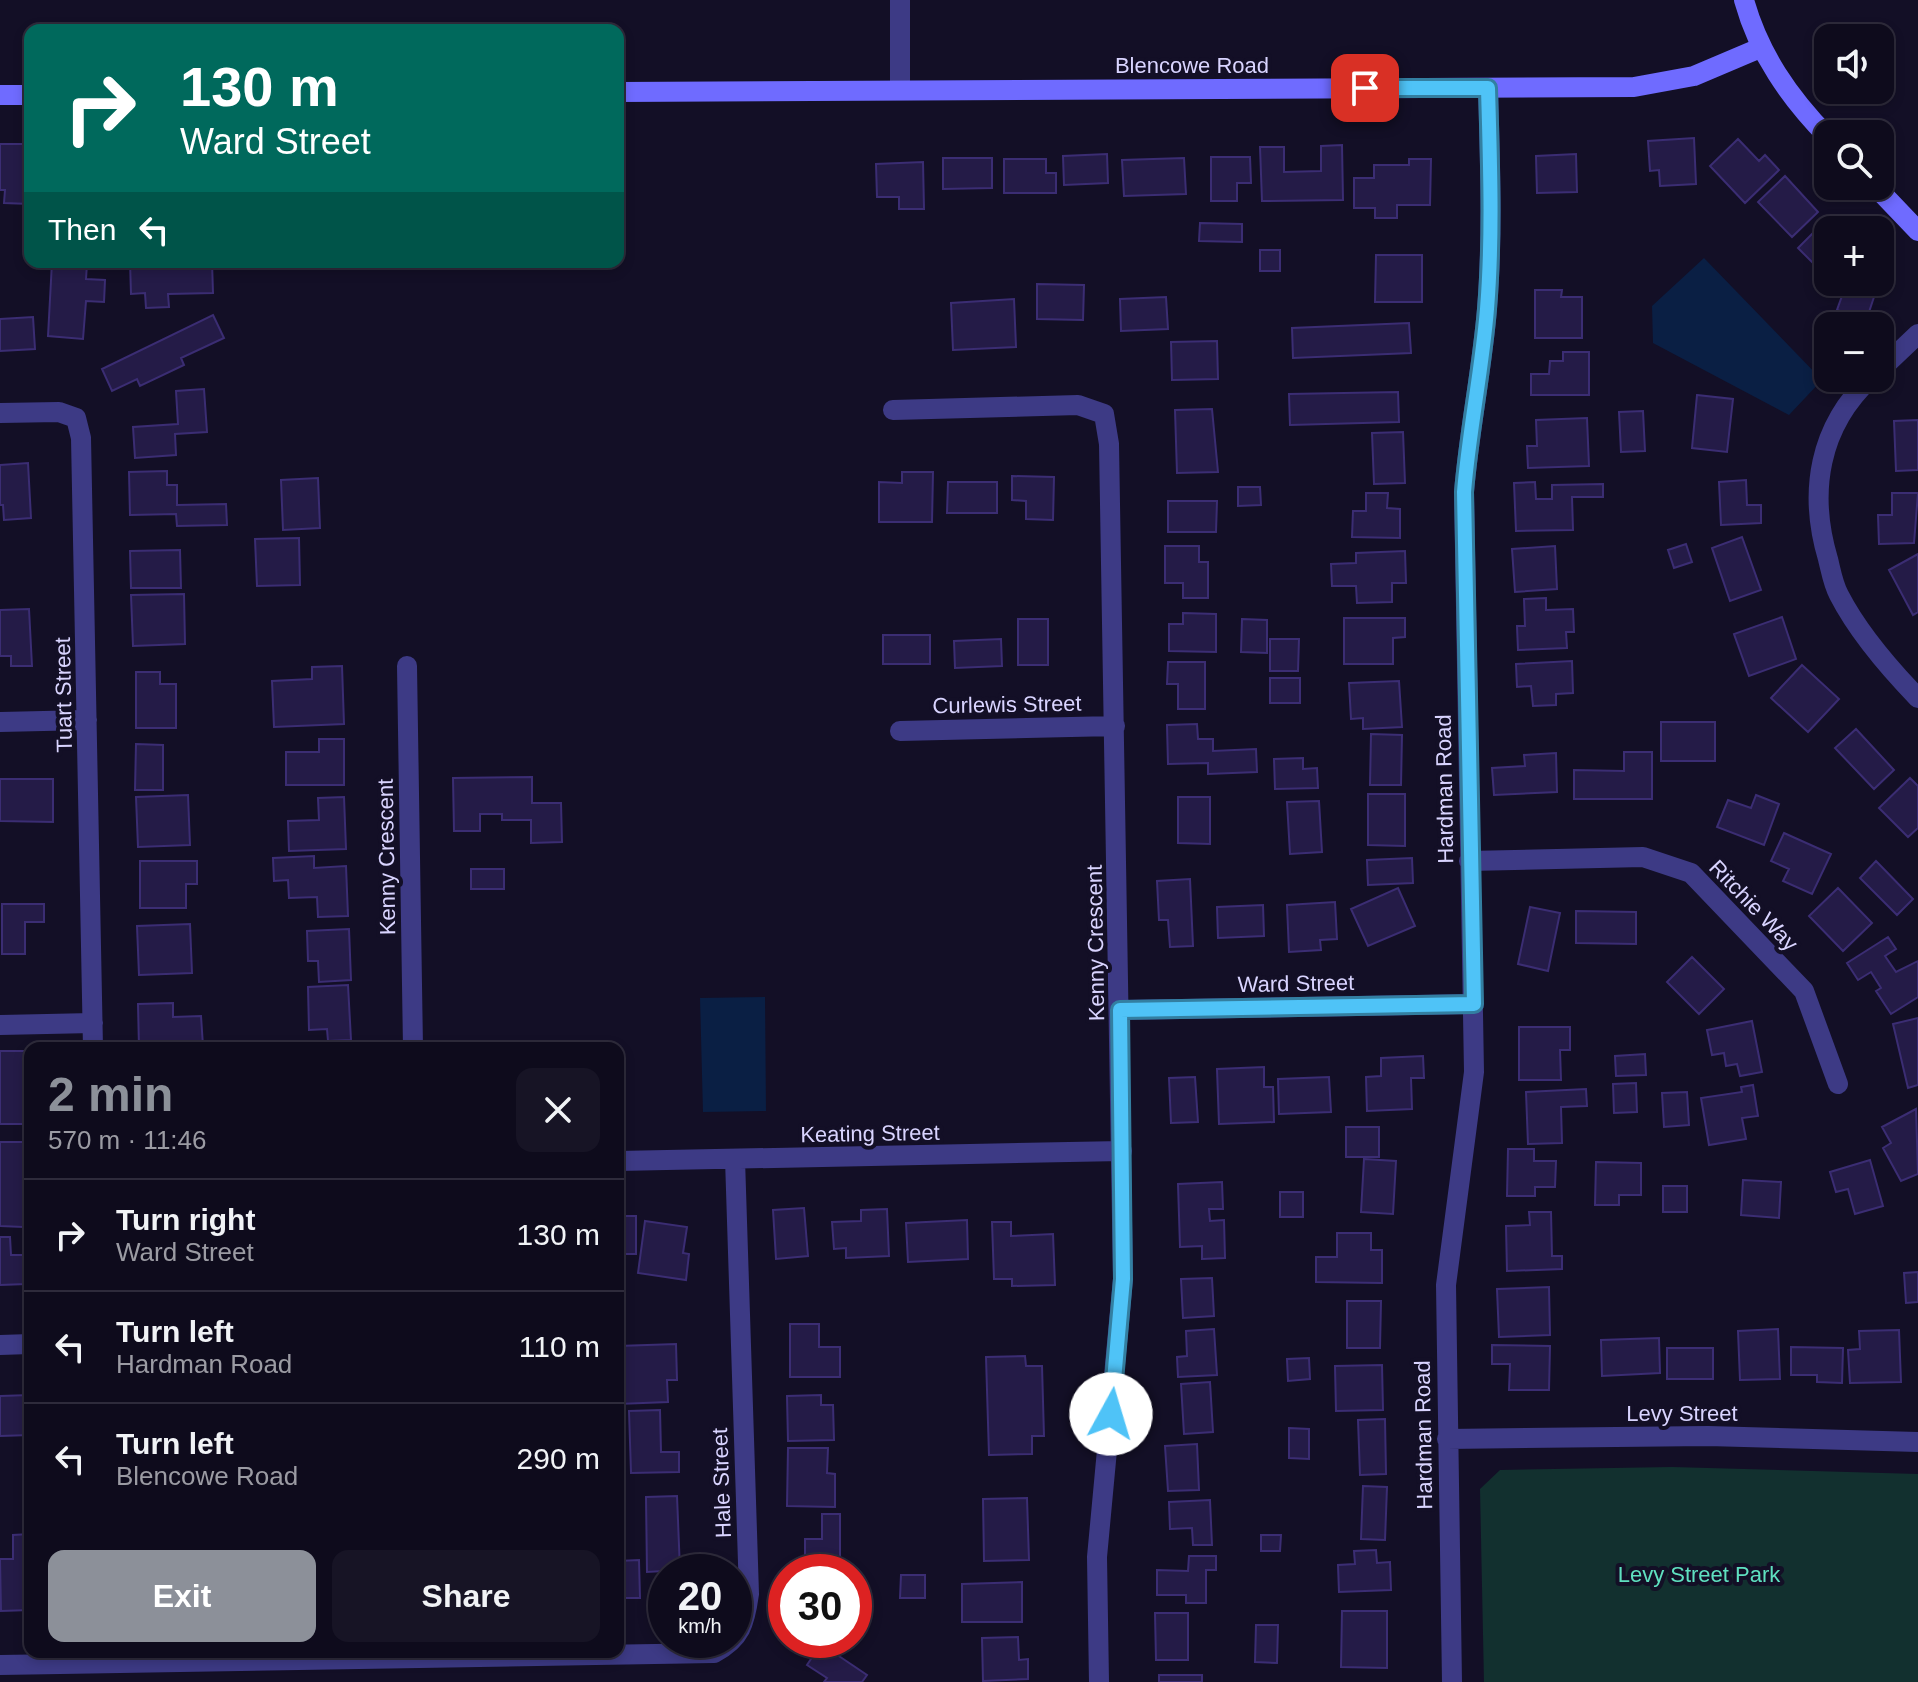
<!DOCTYPE html>
<html lang="en">
<head>
<meta charset="utf-8">
<style>
  :root { --surface:#0e0b1c; --page:#171425; --text:#f1f3f6; --muted:#9b9ba3; --line:#2e2b3b; --accent:#8c9099 }
  body { margin:0; font-family:Helvetica,sans-serif; background:var(--page); color:var(--text); height:100vh; display:flex; flex-direction:column; font-size:30px; white-space:nowrap }
  * { box-sizing:border-box; margin:0 }
  p { font-size:26px; color:var(--muted) }
  .icon { flex:none; width:44px; height:44px; fill:none; stroke:currentColor; stroke-width:2; stroke-linecap:round; stroke-linejoin:round }
  .map { position:relative; flex:1; overflow:hidden }
  .side { position:absolute; left:24px; top:1042px; width:600px; height:616px; display:flex; flex-direction:column; background:var(--surface); border-radius:16px; box-shadow:0 4px 12px #0003,0 0 0 2px var(--line) }
  .side>* { flex:none }
  .hud { position:absolute; left:24px; top:24px; width:600px; height:244px; border-radius:16px; box-shadow:0 4px 12px #0003,0 0 0 2px var(--line); background:#00695c; color:#fff; overflow:hidden }
  .tools { position:absolute; left:1814px; top:24px; display:grid; gap:16px }
  .tools a { display:grid; place-items:center; width:80px; height:80px; border-radius:16px; background:var(--surface); box-shadow:0 4px 12px #0003,0 0 0 2px var(--line); font-size:40px }
  .speed { position:absolute; left:648px; top:1554px; display:flex; gap:16px; font-size:40px; font-weight:700; text-align:center }
  .speed>* { display:grid; place-content:center; width:104px; height:104px; border-radius:50%; background:var(--surface); box-shadow:0 4px 12px #0003,0 0 0 2px var(--line); line-height:1 }
  .speed small { font-size:20px; font-weight:400 }
  .speed .limit { border:12px solid #d22; background:#fff; color:#111 }
  .pin { position:absolute; display:grid; place-items:center; width:68px; height:68px; color:#fff; margin:-34px; border-radius:16px; box-shadow:0 4px 12px #0006 }
  .me { position:absolute; width:88px; margin:-44px; rotate:6deg; stroke-linejoin:round; filter:drop-shadow(0 0 6px #0008) }
  .turn { display:flex; align-items:center; gap:28px; height:168px; padding:0 24px; font-size:36px }
  .turn .icon { width:104px; height:104px; stroke-width:2.5 }
  .turn b { display:block; font-size:56px; line-height:68px }
  .then { display:flex; align-items:center; height:76px; padding:0 24px; background:#0003; gap:16px; font-size:30px }
  .round { display:grid; place-items:center; flex:none; width:84px; height:84px; border-radius:16px; background:var(--page) }
  .summary { display:flex; align-items:center; justify-content:space-between; height:136px; padding:0 24px }
  h1 { font-size:48px; font-weight:600; line-height:60px; color:var(--accent) }
  .cta { display:flex; gap:16px; margin-top:auto; padding:16px 24px }
  .cta a { flex:1; height:92px; border-radius:16px; background:var(--accent); color:#fff; font-size:32px; font-weight:600; line-height:92px; text-align:center }
  .cta a+a { background:var(--page); color:var(--text) }
  ul { padding:0; list-style:none }
  li { display:flex; align-items:center; gap:24px; height:112px; padding:0 24px; border-top:2px solid var(--line) }
  li div { flex:1 }
  li b { display:block; font-size:30px }
  li em { font-style:normal }
  .map>svg:first-child { display:block }
</style>
</head>
<body>
<div class="map">
<svg width="1918" height="1682" viewBox="0 0 1918 1682">
  <rect width="100%" height="100%" fill="#130f26"/>
  <!-- green -->
  <path fill="#12302f" d="M1672,1467L1918,1474V1682H1484L1480,1489L1500,1470Z"/>
  <!-- water -->
  <path fill="#0a1f44" d="M1704,258L1822,380L1789,415L1653,343L1652,306Z
    M765,997L766,1111L703,1112L700,998Z"/>
  <!-- building -->
  <path fill="#241b47" stroke="#3b2d73" stroke-width="2" d="M1694,138L1696,184L1660,186L1659,170L1650,171L1648,141Z
    M1738,139L1759,161L1765,155L1779,170L1745,203L1710,166Z
    M0,144H30V204L4,203L5,190H0Z
    M1342,145L1343,200L1262,201L1260,147H1284V172L1321,171V146Z
    M1107,154L1108,183L1064,185L1063,156Z
    M1576,154L1577,192L1537,193L1536,156Z
    M1211,157H1250L1251,183H1237V201H1211Z
    M943,158H992V188L943,189Z
    M1184,158L1186,194L1124,196L1122,160Z
    M1004,159H1046V173H1056V193H1004Z
    M1409,159H1431L1430,205H1397V218H1375V208H1354V178H1374V165H1409Z
    M923,162L924,209H899V197H877L876,164Z
    M1785,176L1818,212L1792,237L1758,202Z
    M1826,220L1835,230H1828V278L1798,248Z
    M1200,223L1242,224V242L1199,241Z
    M1260,250H1280V271H1260Z
    M1376,255H1422V302H1375Z
    M52,262L87,264L86,279L105,280L104,302L86,301L83,339L48,336Z
    M130,262H212L213,293L168,294L169,307L146,308L145,293L131,294Z
    M1847,282H1879L1866,321L1837,310Z
    M1037,284L1084,285L1083,320L1037,319Z
    M1535,290H1562L1561,297H1582V338H1535Z
    M1166,297L1168,329L1121,331L1120,299Z
    M1014,299L1016,347L953,350L951,303Z
    M213,315L224,338L181,358L184,365L140,386L137,379L112,391L102,369Z
    M33,317L35,349L0,351V319Z
    M1409,323L1411,353L1293,358L1292,328Z
    M1217,341L1218,379L1172,380L1171,342Z
    M1563,352H1589V395H1531V374H1549L1550,361H1563Z
    M204,389L207,432L175,434L176,455L135,458L133,427L178,424L176,391Z
    M1398,392L1399,422L1290,425L1289,394Z
    M1697,395L1733,399L1727,452L1692,448Z
    M1212,409L1218,472L1177,473L1175,410Z
    M1643,411L1645,451L1621,452L1619,412Z
    M1587,418L1589,466L1528,468L1527,446H1537L1536,420Z
    M1918,420V470L1896,471L1894,421Z
    M1403,432L1405,483L1374,484L1372,433Z
    M28,463L31,518L4,520L3,505H0V465Z
    M167,471V485H177V505L226,504L227,525L177,526L176,514L130,515L129,472Z
    M902,472H933L932,522H879V482L902,483Z
    M1012,476L1054,477L1053,520L1026,519V501L1012,500Z
    M318,478L320,528L283,530L281,480Z
    M1746,480L1747,505H1761V523L1721,525L1719,482Z
    M948,482H997V513H947Z
    M1535,482L1536,499H1552V485L1603,484V497H1572L1573,530L1516,531L1514,483Z
    M1238,487H1260L1261,505L1238,506Z
    M1366,493H1388L1387,508L1400,509V538L1352,537L1353,511H1366Z
    M1892,493H1918L1914,543L1879,544L1878,515H1892Z
    M1168,501H1217L1216,532H1168Z
    M1742,537L1761,590L1730,601L1712,548Z
    M299,538L300,585L257,586L255,539Z
    M1686,544L1692,562L1674,568L1668,550Z
    M1165,546H1199V562H1208V598H1183V583H1165Z
    M1555,546L1557,589L1515,592L1512,549Z
    M180,550L181,588H131L130,551Z
    M1405,551L1406,583H1392V602L1357,603L1356,586H1332L1331,564L1356,563V553Z
    M1918,554V612L1913,615L1889,570Z
    M184,594L185,644L133,646L131,595Z
    M1546,598V610L1573,609L1574,632H1566L1567,648L1518,650L1517,626H1525L1524,599Z
    M29,609L32,666H11V656H0V610Z
    M1183,613L1216,614V652L1169,651V624H1183Z
    M1782,617L1796,659L1749,676L1734,634Z
    M1344,618H1405V637L1393,638V664H1344Z
    M1018,619H1048V665H1018Z
    M1242,619L1267,620V653L1241,652Z
    M883,635H930V664H883Z
    M1001,639L1002,666L955,668L954,641Z
    M1270,639H1299L1298,671H1270Z
    M1572,661L1573,693L1556,694V705L1533,706L1531,686L1517,687L1516,664Z
    M1168,662H1205V709H1178V684H1167Z
    M1802,665L1839,699L1808,732L1771,698Z
    M342,666L344,724L274,727L272,681L312,679V667Z
    M136,672H160V684H176V728H136Z
    M1270,678H1300V703H1270Z
    M1399,681L1402,727L1363,729V718L1351,719L1349,683Z
    M1661,722H1715V761H1661Z
    M1197,724L1198,739H1213V751L1256,749L1257,772L1208,774V763L1168,764L1167,725Z
    M1856,729L1894,770L1874,789L1835,748Z
    M1371,734L1402,735L1401,785H1370Z
    M319,739H344V785H286V752H319Z
    M136,744L163,745V790H135Z
    M1624,752H1652V799H1574V770L1624,771Z
    M1556,753L1557,792L1494,795L1492,768L1525,766L1524,755Z
    M1303,758V769L1317,768L1318,788L1275,789L1274,759Z
    M532,777V803H561L562,842L531,843V820H502V814H480V831H454L453,778Z
    M1910,778L1918,786V828L1908,837L1879,808Z
    M0,779H53V822L0,821Z
    M1368,794H1405V846L1368,845Z
    M188,795L190,845L138,847L136,797Z
    M1756,795L1779,804L1764,845L1717,827L1728,800L1751,808Z
    M344,797L346,849L289,851L288,821L319,820L318,798Z
    M1178,797H1210V844L1178,843Z
    M1319,801L1322,852L1290,854L1287,802Z
    M1784,833L1831,854L1812,894L1783,881L1789,869L1771,861Z
    M314,856V868L346,866L348,916L318,917L317,897L289,898L288,880L274,881L273,858Z
    M1412,858L1413,883L1368,885L1367,860Z
    M140,861H197V884H186V908H140Z
    M1876,861L1913,899L1897,915L1860,878Z
    M471,869H504V889H471Z
    M1190,879L1193,946L1170,947L1168,920H1159L1157,881Z
    M1398,888L1415,926L1368,946L1351,909Z
    M1838,888L1872,923L1843,951L1809,916Z
    M1335,902L1337,939L1320,940L1321,950L1289,952L1287,905Z
    M2,904H44V922H25V954H2Z
    M1263,905L1264,936L1218,938L1217,907Z
    M1530,907L1560,913L1548,971L1518,964Z
    M1576,911L1636,912V944L1576,943Z
    M190,924L192,973L139,975L137,926Z
    M349,929L351,980L319,982L318,961H308L307,931Z
    M1888,937L1896,949L1885,956L1896,972L1918,961V997L1891,1014L1876,991L1881,988L1871,972L1858,980L1847,963Z
    M1692,957L1724,989L1699,1014L1667,982Z
    M348,985L351,1040L328,1041L327,1029L309,1030L308,987Z
    M173,1003V1017L201,1016L203,1046L139,1048L138,1004Z
    M1918,1018V1085L1908,1088L1893,1024Z
    M1752,1021L1762,1072L1740,1076L1737,1064L1726,1066L1724,1053L1712,1055L1707,1030Z
    M1519,1027H1570V1050H1560L1561,1080H1519Z
    M0,1051H29L28,1124H0Z
    M1645,1054L1646,1075L1616,1076L1615,1056Z
    M1423,1056L1424,1078H1411L1412,1109L1367,1111L1366,1077L1381,1076V1058Z
    M1264,1067V1087H1273L1274,1122L1219,1124L1217,1069Z
    M1195,1077L1198,1122L1171,1123L1169,1078Z
    M1329,1077L1331,1112L1279,1114L1278,1079Z
    M1636,1083L1637,1112L1614,1113L1613,1084Z
    M1753,1085L1758,1116L1742,1118L1746,1139L1709,1145L1701,1098L1742,1092L1741,1087Z
    M1586,1089L1587,1106L1561,1107L1562,1143L1528,1144L1526,1092Z
    M1687,1092L1689,1125L1664,1127L1662,1093Z
    M1916,1109L1918,1174L1901,1181L1883,1148L1891,1143L1882,1127Z
    M1346,1127H1379V1157H1346Z
    M0,1142H30V1213H23V1227L0,1226Z
    M1508,1149H1534V1161H1556L1555,1187H1535V1196H1507Z
    M1364,1159L1396,1161L1393,1214L1361,1212Z
    M1870,1160L1883,1206L1855,1214L1848,1189L1836,1192L1830,1172Z
    M1596,1162L1641,1163V1195H1619V1205H1595Z
    M1743,1180L1781,1182L1779,1218L1741,1215Z
    M1222,1182L1223,1209H1209L1210,1221L1224,1220L1225,1258L1202,1259V1246L1180,1247L1178,1184Z
    M1663,1186H1687V1212H1663Z
    M1280,1192H1303V1217H1280Z
    M804,1208L808,1256L776,1259L773,1210Z
    M887,1209L889,1256L846,1258V1248L834,1249L832,1222L861,1221V1210Z
    M1529,1212H1551L1552,1256H1562V1269L1507,1271L1506,1226L1530,1225Z
    M618,1216H636V1254H618Z
    M967,1220L968,1259L908,1262L906,1223Z
    M645,1221L687,1227L683,1253L689,1254L686,1280L638,1273Z
    M992,1222H1011V1236L1053,1234L1055,1285L1012,1286V1279H994Z
    M1337,1233H1371V1250H1382V1283L1316,1282V1257H1337Z
    M0,1237H10L11,1255H25L26,1284L0,1285Z
    M1918,1272V1302L1906,1303L1904,1273Z
    M1212,1278L1214,1316L1183,1318L1181,1279Z
    M1549,1287L1550,1335L1499,1337L1497,1289Z
    M1347,1301H1381L1380,1348H1347Z
    M790,1324H819V1347H840V1377H790Z
    M1214,1329L1217,1375L1178,1377L1177,1357L1187,1356L1186,1331Z
    M1778,1329L1780,1379L1740,1380L1738,1331Z
    M1899,1330L1901,1382L1850,1383L1848,1350L1860,1349L1859,1331Z
    M1659,1338L1660,1373L1602,1376L1601,1340Z
    M676,1344L677,1380H667L668,1402L618,1404V1346Z
    M1492,1345L1550,1346L1549,1390H1509L1510,1364H1492Z
    M1791,1347L1843,1348L1842,1383L1817,1382V1375H1791Z
    M1667,1348H1713V1379H1667Z
    M1025,1356L1026,1366H1042L1044,1436H1032V1454L989,1455L986,1357Z
    M1309,1358L1310,1379L1288,1381L1287,1359Z
    M1382,1365L1383,1410L1336,1411L1335,1366Z
    M1210,1382L1213,1432L1184,1434L1181,1384Z
    M30,1395V1435L0,1436V1396Z
    M821,1395V1405H833L834,1440L788,1441L787,1396Z
    M660,1410L661,1452H679V1472L631,1473L629,1411Z
    M1385,1419L1386,1474L1360,1475L1358,1420Z
    M1289,1428L1309,1429V1459L1289,1458Z
    M1197,1444L1199,1490L1168,1491L1165,1446Z
    M788,1448H828L827,1473L835,1474V1507L787,1506Z
    M1363,1486L1387,1487L1385,1540L1361,1539Z
    M677,1496L680,1570L647,1572L646,1497Z
    M1027,1498L1029,1560L984,1561L983,1499Z
    M1210,1500L1212,1545H1193L1192,1528L1170,1529L1169,1502Z
    M822,1514H840V1571H805V1539H822Z
    M30,1534V1610L1,1611L0,1559H13V1535Z
    M1261,1535H1281L1280,1551H1261Z
    M1376,1550L1377,1563L1390,1562L1391,1590L1339,1592L1338,1565L1355,1564L1354,1551Z
    M1189,1556H1216V1570H1206V1603H1186V1595H1157V1570L1188,1571Z
    M639,1560L640,1598H618V1561Z
    M901,1575H925V1598H900Z
    M1022,1582V1622H962V1584Z
    M1342,1611H1387V1668L1341,1667Z
    M1155,1613H1188V1660H1156Z
    M1256,1625H1278L1277,1663L1255,1662Z
    M1018,1637L1019,1660L1028,1659V1679L983,1681L982,1638Z
    M821,1644L867,1675L862,1682H824L827,1678L807,1665Z
    M1159,1675H1202V1682H1159Z"/>
  <g fill="none" stroke-linecap="round" stroke-linejoin="round">
    <!-- street -->
    <path stroke="#3d3a85" stroke-width="20" d="M900,0V90
      M1880,370L1918,334
      M1871,378C1819,426 1808,492 1828,559C1831,571 1833,584 1839,595C1858,632 1889,668 1918,698
      M893,410L1078,405L1104,414L1109,444L1123,1279L1097,1557L1099,1682
      M0,413L59,412L76,418L81,438L93,1048
      M407,666L413,1048
      M0,722L87,720
      M900,731L1115,726
      M1469,861L1643,857L1691,873L1804,991L1838,1084
      M1120,1010L1474,1004
      M0,1025L93,1023
      M618,1161L1122,1151
      M0,1345L30,1344
      M1447,1439L1708,1436L1918,1442
      M0,1665L714,1653C741,1639 745,1623 749,1594L735,1159
      M1452,1682L1446,1285L1474,1072L1464,492C1469,431 1482,370 1487,309C1493,235 1490,162 1488,88"/>
    <!-- secondary -->
    <path stroke="#6f6bff" stroke-width="20" d="M1744,0C1759,54 1789,97 1828,137
      M618,92L1634,87L1694,76L1760,48
      M0,95H30
      M1875,186L1918,231"/>
  </g>
  <g fill="none" stroke-linecap="round" stroke-linejoin="round">
    <!-- route casing -->
    <g stroke="#337fa1" stroke-width="20">
      <path id="route" d="M1111,1414L1123,1279L1120,1010L1474,1004L1464,492C1469,431 1482,370 1487,309C1493,235 1490,162 1488,88H1365"/>
    </g>
    <!-- route -->
    <use href="#route" stroke="#4fc3f7" stroke-width="14"/>
  </g>
  <g text-anchor="middle" stroke-width="8" stroke-linejoin="round" paint-order="stroke">
    <!-- street labels -->
    <g font-size="22" fill="#d9d4ff" stroke="#130f26">
      <text x="1192" y="73">Blencowe Road</text>
      <text transform="translate(63 695) rotate(-91)" y="8">Tuart Street</text>
      <text transform="translate(1007 704) rotate(-1)" y="8">Curlewis Street</text>
      <text transform="translate(1444 789) rotate(-91)" y="8">Hardman Road</text>
      <text transform="translate(386 857) rotate(-91)" y="8">Kenny Crescent</text>
      <text transform="translate(1754 905) rotate(46)" y="8">Ritchie Way</text>
      <text transform="translate(1095 943) rotate(-91)" y="8">Kenny Crescent</text>
      <text transform="translate(1296 983) rotate(-1)" y="8">Ward Street</text>
      <text transform="translate(870 1133) rotate(-1)" y="8">Keating Street</text>
      <text x="1682" y="1421">Levy Street</text>
      <text transform="translate(1423 1435) rotate(-91)" y="8">Hardman Road</text>
      <text transform="translate(721 1483) rotate(-92)" y="8">Hale Street</text>
    </g>
    <!-- park labels -->
    <g font-size="22" fill="#5fe0c0" stroke="#130f26">
      <text x="1699" y="1582">Levy Street Park</text>
    </g>
  </g>
</svg>
<div class="tools">
<a><svg class="icon" aria-label="sound" viewBox="0 0 24 24"><path d="M4 9h4l5-4v14l-5-4H4zM17 9q2 3 0 6"/></svg></a>
<a><svg class="icon" aria-label="search" viewBox="0 0 24 24"><circle cx="10" cy="10" r="6"/><path d="M15 15l6 6"/></svg></a>
<a>+</a>
<a>−</a>
</div>
<div class="speed"><div>20<small>km/h</small></div><div class="limit">30</div></div>
<div class="pin" style="left:1365px;top:88px;background:#d93025"><svg class="icon" aria-label="arrive" viewBox="0 0 24 24"><path d="M6 21V4h12l-3 4 3 4H6"/></svg></div>
<svg class="me" style="left:1111px;top:1414px" viewBox="-20 -20 40 40"><circle r="19" fill="#fff"/><path d="M0-13L10 11 0 6-10 11z" fill="#4fc3f7"/></svg>
<div class="hud">
<div class="turn"><svg class="icon" aria-label="right" viewBox="0 0 24 24"><path d="M7 20v-9h11M14 6l5 5-5 5"/></svg><div><b>130 m</b>Ward Street</div></div>
<div class="then">Then<svg class="icon" aria-label="left" viewBox="0 0 24 24"><path d="M17 20v-9H6M10 6l-5 5 5 5"/></svg></div>
</div>
<section class="side">
<div class="summary"><div><h1>2 min</h1><p>570 m · 11:46</p></div><a class="round"><svg class="icon" aria-label="close" viewBox="0 0 24 24"><path d="M6 6l12 12M18 6L6 18"/></svg></a></div>
<ul>
<li><svg class="icon" aria-label="right" viewBox="0 0 24 24"><path d="M7 20v-9h11M14 6l5 5-5 5"/></svg><div><b>Turn right</b><p>Ward Street</p></div><em>130 m</em></li>
<li><svg class="icon" aria-label="left" viewBox="0 0 24 24"><path d="M17 20v-9H6M10 6l-5 5 5 5"/></svg><div><b>Turn left</b><p>Hardman Road</p></div><em>110 m</em></li>
<li><svg class="icon" aria-label="left" viewBox="0 0 24 24"><path d="M17 20v-9H6M10 6l-5 5 5 5"/></svg><div><b>Turn left</b><p>Blencowe Road</p></div><em>290 m</em></li>
</ul>
<div class="cta"><a>Exit</a><a>Share</a></div>
</section>
</div>
</body>
</html>
